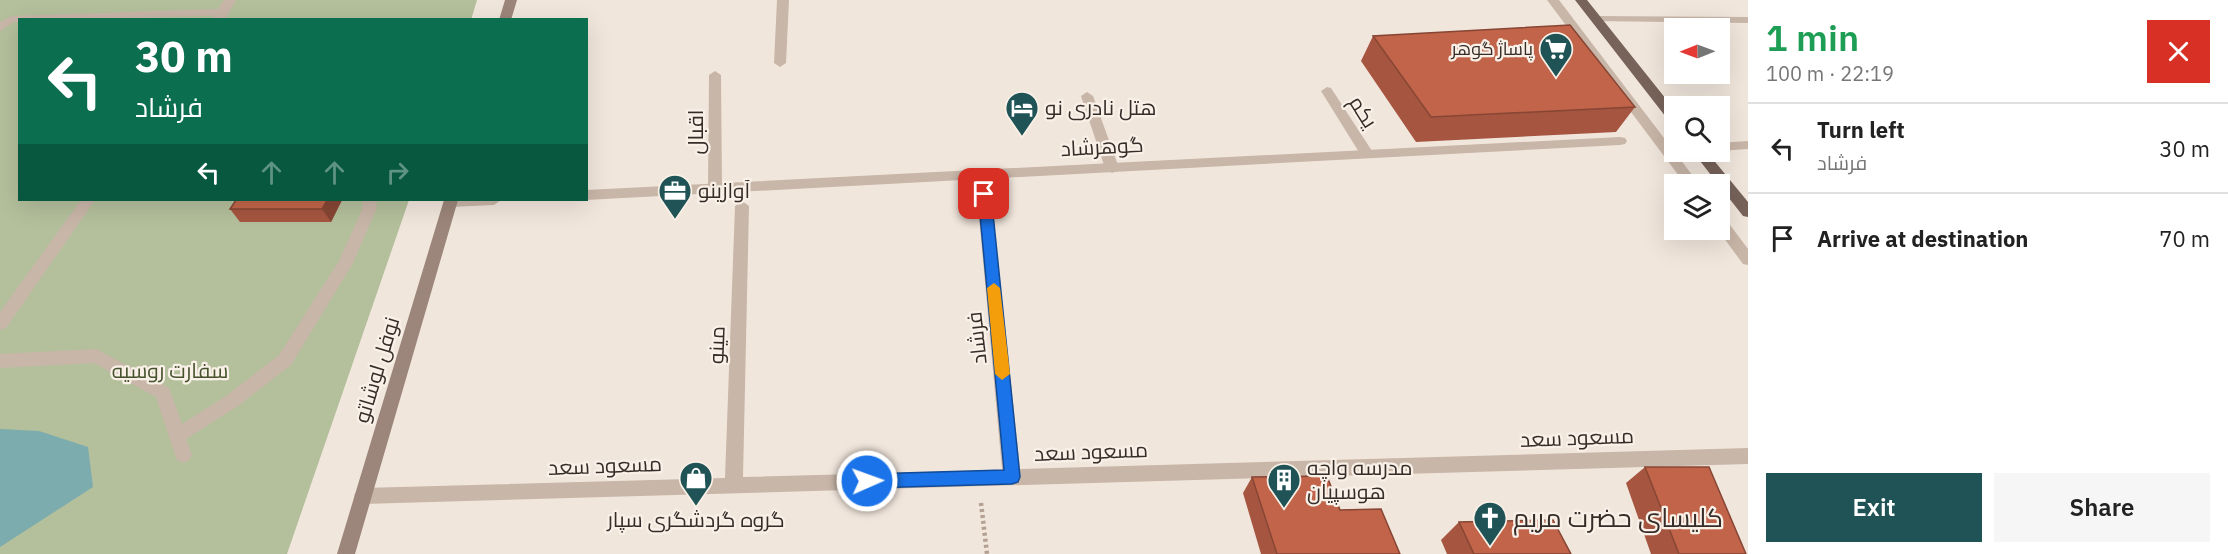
<!DOCTYPE html>
<html lang="en">
<head>
<meta charset="utf-8">
<style>
  :root { --surface:#fff; --page:#f6f6f6; --text:#222; --muted:#767676; --line:#e0e0e0; --accent:#1f5355 }
  body { margin:0; font-family:"IBM Plex Sans",Cairo,sans-serif; background:var(--page); color:var(--text); height:100vh; display:flex; flex-direction:column; font-size:22px; white-space:nowrap }
  * { box-sizing:border-box; margin:0 }
  p { font-size:20px; color:var(--muted) }
  .icon { flex:none; width:33px; height:33px; fill:none; stroke:currentColor; stroke-width:2; stroke-linecap:round; stroke-linejoin:round }
  .map { position:relative; flex:1; overflow:hidden }
  .panel { display:flex; flex-direction:column; background:var(--surface); width:480px }
  .panel>* { flex:none }
  .guide { position:absolute; left:18px; top:18px; width:570px; height:183px; border-radius:0px; box-shadow:0 6px 24px #0002; background:#0b6e4f; color:#fff; overflow:hidden }
  .needle { width:39px; rotate:269deg }
  .tools { position:absolute; left:1664px; top:18px; display:grid; gap:12px }
  .tools a { display:grid; place-items:center; width:66px; height:66px; border-radius:0px; background:var(--surface); box-shadow:0 6px 24px #0002; font-size:30px }
  .pin { position:absolute; display:grid; place-items:center; width:51px; height:51px; color:#fff; margin:-26px; border-radius:12px; box-shadow:0 3px 9px #0006 }
  .me { position:absolute; width:66px; margin:-33px; rotate:88deg; stroke-linejoin:round; filter:drop-shadow(0 0 4px #0008) }
  .turn { display:flex; align-items:center; gap:21px; height:126px; padding:0 18px; font-size:27px }
  .turn .icon { width:78px; height:78px; stroke-width:2.5 }
  .turn b { display:block; font-size:42px; line-height:51px }
  .lanes { display:flex; align-items:center; height:57px; padding:0 18px; background:#0003; justify-content:center; gap:30px; direction:ltr }
  .lanes .off { opacity:.35 }
  .round { display:grid; place-items:center; flex:none; width:63px; height:63px; border-radius:0px; background:var(--page) }
  .headline { display:flex; align-items:center; justify-content:space-between; height:102px; padding:0 18px }
  h1 { font-size:36px; font-weight:600; line-height:45px; color:#1e9e55 }
  .cta { display:flex; gap:12px; margin-top:auto; padding:12px 18px }
  .cta a { flex:1; height:69px; border-radius:0px; background:var(--accent); color:#fff; font-size:24px; font-weight:600; line-height:69px; text-align:center }
  .cta a+a { background:var(--page); color:var(--text) }
  ul { padding:0; list-style:none }
  li { display:flex; align-items:center; gap:18px; height:90px; padding:0 18px; border-top:2px solid var(--line) }
  li div { flex:1 }
  li b { display:block; font-size:22px }
  li em { font-style:normal }
  main { display:flex; flex:1; min-height:0 }
  .map>svg:first-child { display:block }
</style>
</head>
<body>
<main>
<div class="map">
<svg width="1748" height="554" viewBox="0 0 1748 554">
  <rect width="100%" height="100%" fill="#f1e6dc"/>
  <!-- green -->
  <path fill="#b4bf9c" d="M0,0H477L471,20H20V200H409L287,554H0Z"/>
  <!-- water -->
  <path fill="#7cacad" d="M0,429L39,431L88,447L93,487L0,547Z"/>
  <g fill="none" stroke-linecap="round" stroke-linejoin="round">
    <!-- path -->
    <path stroke="#b4a092" stroke-width="4.5" stroke-dasharray="3 3" stroke-linecap="butt" d="M981,503L987,554"/>
    <!-- lane -->
    <path fill="#c8b6a8" fill-rule="evenodd" d="M224,0H236L225,20H211L213,16L20,20V22H14L0,31V22L11,16L218,9Z
      M777,0H789L786,63L780,67L774,63Z
      M1547,0H1559L1699,184H1685Z
      M715,71L721,75L722,188L715,193L708,188L709,75Z
      M1327,87L1331,88L1372,151L1374,154L1372,157H1362L1321,91Z
      M1087,92L1093,96L1119,168L1117,171L1112,173L1105,168L1081,96Z
      M81,200H95L6,328L0,330V312Z
      M363,200H377L376,210L353,263L291,365L238,406L186,439L192,455L189,460L183,463L177,460L156,397L94,363L0,368V354L96,349L169,388L182,424L226,396L279,355L339,261L362,210Z
      M1719,216L1724,217L1748,249V265L1743,264L1718,230Z"/>
    <!-- street -->
    <path fill="#c8b6a8" fill-rule="evenodd" d="M1595,16L1748,17V23L1591,21V17Z
      M1620,137L1625,138L1627,141L1625,144L1620,145L586,200H585L586,190Z
      M1748,141V149L1719,151V143Z
      M984,189L991,194L1020,469L1748,448V464L363,504L357,502L354,496L357,490L363,488L725,478L735,206L742,201L749,206L743,477L1002,470L977,194Z
      M445,200H501L494,205L451,207L446,205Z"/>
    <!-- secondary -->
    <path fill="#9c857a" fill-rule="evenodd" d="M505,0H517L511,20H499Z
      M444,200H458L355,554H337Z"/>
    <!-- primary -->
    <path fill="#77635a" fill-rule="evenodd" d="M1575,0H1587L1674,109V122L1669,121Z
      M1693,152H1707L1748,202V217L1743,216Z"/>
  </g>
  <!-- wall -->
  <path fill="#a65640" d="M1373,36L1635,107L1616,132L1416,142L1361,61Z
    M342,200L331,222H240L230,209Z
    M1645,467L1746,554H1651L1626,483Z
    M1252,477L1340,510L1400,554H1261L1243,493Z
    M1459,522L1571,554H1447L1441,540Z"/>
  <!-- shaded-wall -->
  <path fill="#874634" d="M327,200H342L331,222L322,209Z"/>
  <!-- building -->
  <path fill="#c1644a" stroke="#874634" stroke-width="1.5" d="M1570,25L1635,107L1431,117L1373,36Z
    M236,200H327L322,209H230Z
    M1645,467H1709L1746,554H1679Z
    M1327,476L1340,510L1381,509L1400,554H1277L1252,477Z
    M1553,520L1571,554H1474L1459,522Z"/>
  <!-- route -->
  <path fill="#1a73e8" stroke="#114b97" stroke-width="1.5" d="M984,190L991,194L1020,477L1018,482L1012,484L867,488L862,486L859,481L862,476L867,474L1004,470L978,194Z"/>
  <!-- slow -->
  <path fill="#f59e0b" d="M994,283L1000,288L1010,374L1002,380L995,374L987,288Z"/>
  <!-- icons -->
  <defs>
    <g id="supermarket-pin" transform="scale(1.725)"><path d="M0 17L-7.5 6A9.5 9.5 0 1 1 7.5 6Z" fill="#1f5355" stroke="#f9f1e8"/><path d="M-6-5.5h2.5l.6 2H6L4.5 2H-2.5L-4.4-4H-6ZM-1.5 3.2a1.3 1.3 0 1 0 .1 0ZM3 3.2a1.3 1.3 0 1 0 .1 0Z" fill="#fff"/></g>
    <g id="hotel-pin" transform="scale(1.725)"><path d="M0 17L-7.5 6A9.5 9.5 0 1 1 7.5 6Z" fill="#1f5355" stroke="#f9f1e8"/><path d="M-6-4.5h1.5V1H6V5H4.5V3h-9V5H-6ZM-4 0a1.8 1.8 0 1 1 3.6 0ZM.5 0V-2.5h3Q6-2.5 6 0Z" fill="#fff"/></g>
    <g id="office-pin" transform="scale(1.725)"><path d="M0 17L-7.5 6A9.5 9.5 0 1 1 7.5 6Z" fill="#1f5355" stroke="#f9f1e8"/><path d="M-6-3h4V-5.5h4V-3h4V5H-6ZM-1-4.5V-3h2v-1.5ZM-6 0V1H6V0Z" fill="#fff"/></g>
    <g id="shop-pin" transform="scale(1.725)"><path d="M0 17L-7.5 6A9.5 9.5 0 1 1 7.5 6Z" fill="#1f5355" stroke="#f9f1e8"/><path d="M-5-2.5h2.3a2.7 3.5 0 0 1 5.4 0H5L5.5 6h-11ZM-1.5-2.5h3a1.5 2.3 0 0 0-3 0Z" fill="#fff"/></g>
    <g id="building-pin" transform="scale(1.725)"><path d="M0 17L-7.5 6A9.5 9.5 0 1 1 7.5 6Z" fill="#1f5355" stroke="#f9f1e8"/><path d="M-4-6H4V6H1V3H-1V6H-4ZM-2.5-4.3h1.7v1.8h-1.7ZM.8-4.3h1.7v1.8H.8ZM-2.5-1h1.7V.8h-1.7ZM.8-1h1.7V.8H.8Z" fill="#fff"/></g>
    <g id="church-pin" transform="scale(1.725)"><path d="M0 17L-7.5 6A9.5 9.5 0 1 1 7.5 6Z" fill="#1f5355" stroke="#f9f1e8"/><path d="M-1.2-6h2.4v3.5h3.3v2.4h-3.3V6h-2.4V-.1h-3.3v-2.4h3.3Z" fill="#fff"/></g>
  </defs>
  <g fill-rule="evenodd">
    <use href="#supermarket-pin" x="1556" y="49"/>
    <use href="#hotel-pin" x="1022" y="108"/>
    <use href="#office-pin" x="675" y="191"/>
    <use href="#shop-pin" x="696" y="478"/>
    <use href="#building-pin" x="1284" y="480"/>
    <use href="#church-pin" x="1490" y="518"/>
  </g>
  <g text-anchor="middle" stroke-width="4.5" stroke-linejoin="round" paint-order="stroke">
    <!-- far-poi labels -->
    <g font-size="18" fill="#362c28" stroke="#f9f1e8" text-anchor="end">
      <text x="1533" y="55">پاساژ گوهر</text>
    </g>
    <!-- poi labels -->
    <g font-size="21" fill="#362c28" stroke="#f9f1e8" text-anchor="start">
      <text x="1045" y="115">هتل نادری نو</text>
      <text x="698" y="198">آوازینو</text>
      <text x="1307" y="475">مدرسه واچه<tspan x="1307" dy="24">هوسپیان</tspan></text>
      <text x="696" y="527" text-anchor="middle">گروه گردشگری سپار</text>
    </g>
    <!-- street labels -->
    <g font-size="21" fill="#362c28" stroke="#f9f1e8">
      <text transform="translate(1363 112) rotate(58)" y="7">یکم</text>
      <text transform="translate(696 132) rotate(-90)" y="7">اقبال</text>
      <text transform="translate(1102 147) rotate(-3)" y="7">گوهرشاد</text>
      <text transform="translate(977 338) rotate(-96)" y="7">فرشاد</text>
      <text transform="translate(717 345) rotate(-88)" y="7">مینو</text>
      <text transform="translate(377 370) rotate(-73)" y="7">نوفل لوشاتو</text>
      <text transform="translate(1577 438) rotate(-2)" y="7">مسعود سعد</text>
      <text transform="translate(1091 452) rotate(-2)" y="7">مسعود سعد</text>
      <text transform="translate(605 466) rotate(-2)" y="7">مسعود سعد</text>
    </g>
    <!-- park labels -->
    <g font-size="21" fill="#46532d" stroke="#f9f1e8">
      <text x="170" y="378">سفارت روسیه</text>
    </g>
    <!-- near-poi labels -->
    <g font-size="26" fill="#362c28" stroke="#f9f1e8" text-anchor="start">
      <text x="1513" y="527">کلیسای حضرت مریم</text>
    </g>
  </g>
</svg>
<div class="tools">
<a><svg class="needle" viewBox="-14 -14 28 28"><path d="M0-13l5 13h-10z" fill="#e53935"/><path d="M0 13l5-13h-10z" fill="#767676"/></svg></a>
<a><svg class="icon" aria-label="search" viewBox="0 0 24 24"><circle cx="10" cy="10" r="6"/><path d="M15 15l6 6"/></svg></a>
<a><svg class="icon" aria-label="layers" viewBox="0 0 24 24"><path d="M12 4l9 5-9 5-9-5zM3 14l9 5 9-5"/></svg></a>
</div>
<div class="pin" style="left:984px;top:194px;background:#d93025"><svg class="icon" aria-label="arrive" viewBox="0 0 24 24"><path d="M6 21V4h12l-3 4 3 4H6"/></svg></div>
<svg class="me" style="left:867px;top:481px" viewBox="-20 -20 40 40"><circle r="17" fill="#1a73e8" stroke="#fff" stroke-width="3"/><path d="M0-11L8 9 0 5-8 9z" fill="#fff"/></svg>
<div class="guide">
<div class="turn"><svg class="icon" aria-label="left" viewBox="0 0 24 24"><path d="M17 20v-9H6M10 6l-5 5 5 5"/></svg><div><b>30 m</b>فرشاد</div></div>
<div class="lanes"><svg class="icon" aria-label="left" viewBox="0 0 24 24"><path d="M17 20v-9H6M10 6l-5 5 5 5"/></svg><svg class="icon off" aria-label="ahead" viewBox="0 0 24 24"><path d="M12 20V5M6 11l6-6 6 6"/></svg><svg class="icon off" aria-label="ahead" viewBox="0 0 24 24"><path d="M12 20V5M6 11l6-6 6 6"/></svg><svg class="icon off" aria-label="right" viewBox="0 0 24 24"><path d="M7 20v-9h11M14 6l5 5-5 5"/></svg></div>
</div>
</div>
<section class="panel">
<div class="headline"><div><h1>1 min</h1><p>100 m · 22:19</p></div><a class="round" style="background:#d93025;color:#fff"><svg class="icon" aria-label="close" viewBox="0 0 24 24"><path d="M6 6l12 12M18 6L6 18"/></svg></a></div>
<ul>
<li><svg class="icon" aria-label="left" viewBox="0 0 24 24"><path d="M17 20v-9H6M10 6l-5 5 5 5"/></svg><div><b>Turn left</b><p>فرشاد</p></div><em>30 m</em></li>
<li><svg class="icon" aria-label="arrive" viewBox="0 0 24 24"><path d="M6 21V4h12l-3 4 3 4H6"/></svg><div><b>Arrive at destination</b></div><em>70 m</em></li>
</ul>
<div class="cta"><a>Exit</a><a>Share</a></div>
</section>
</main>
</body>
</html>
